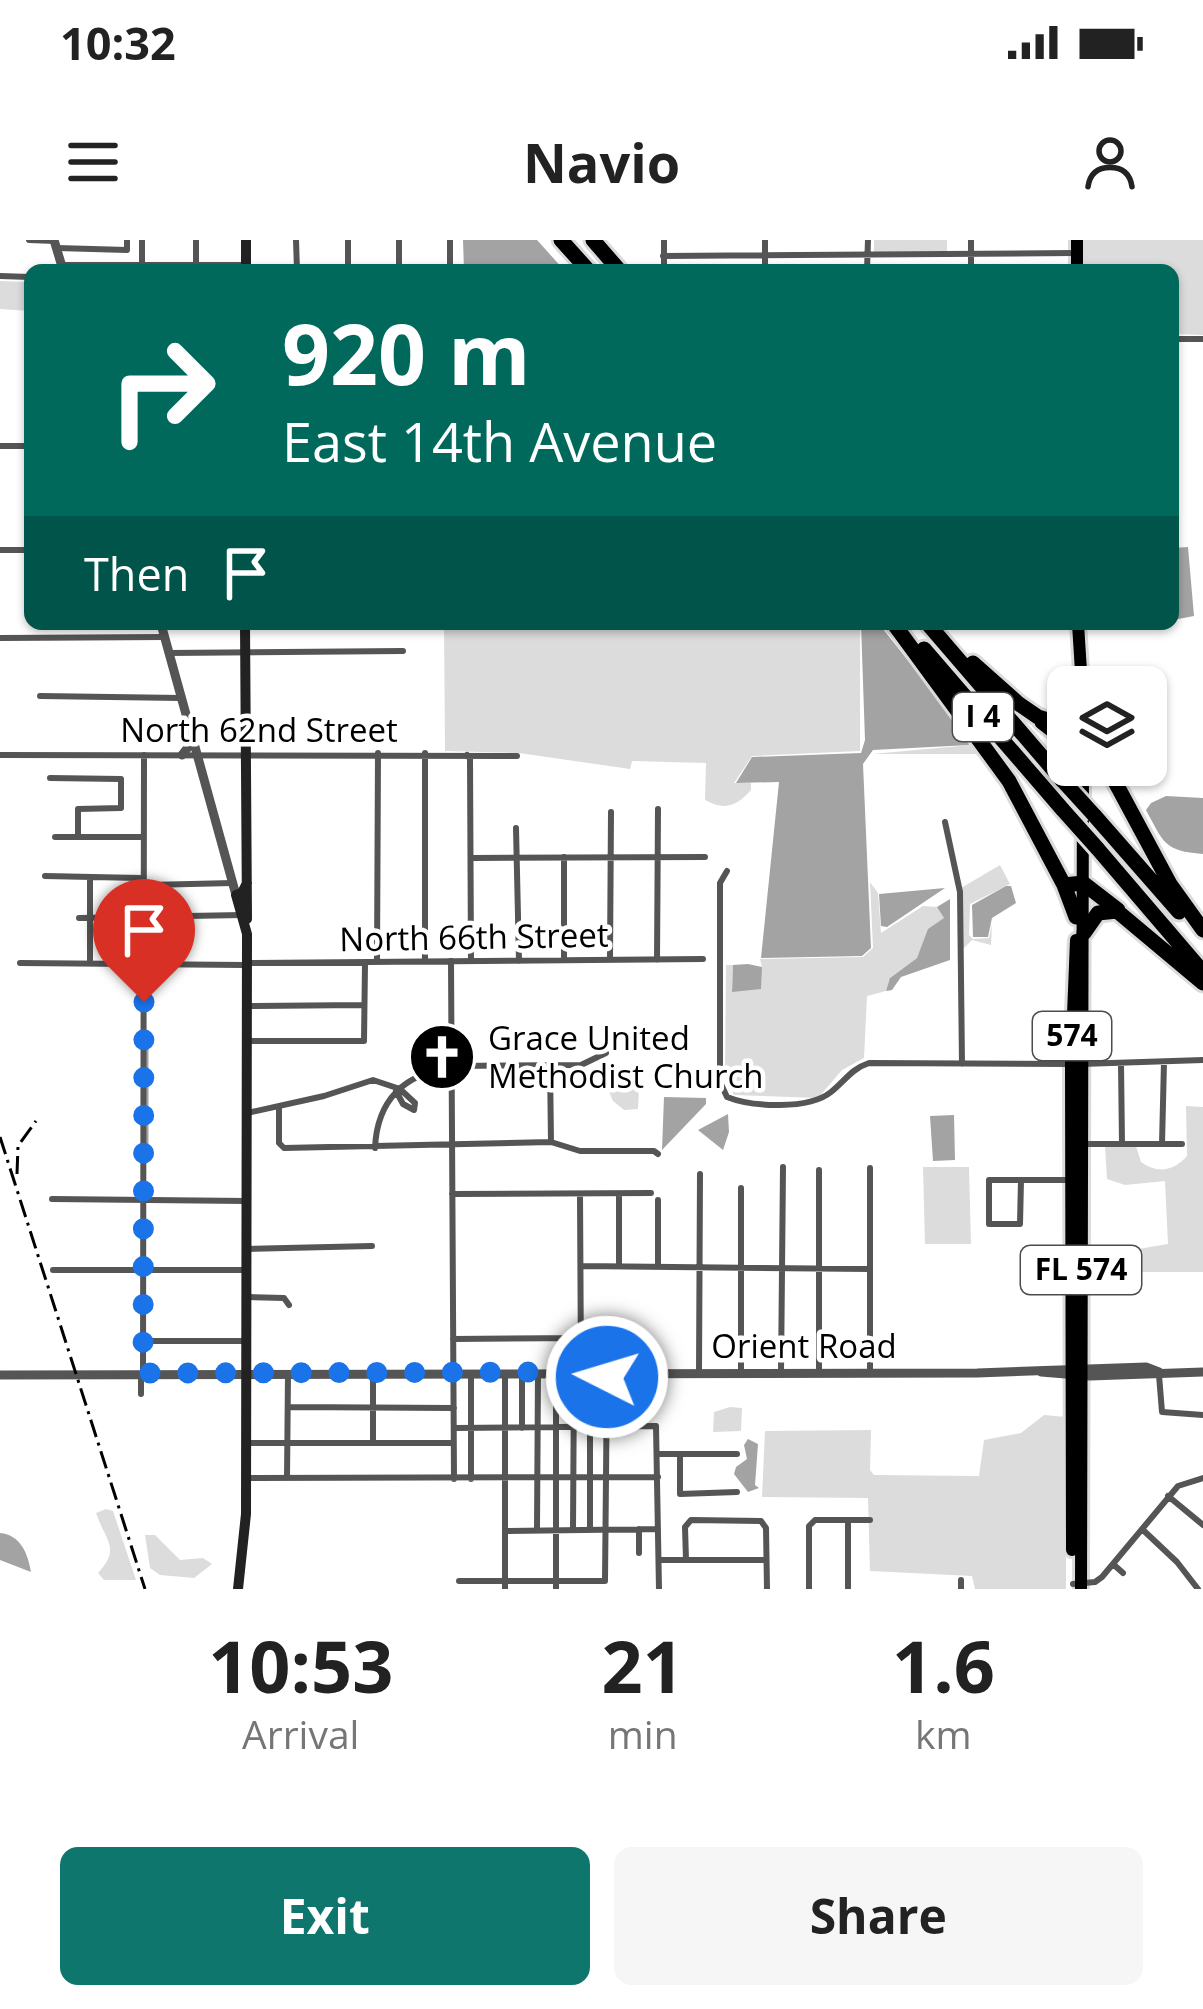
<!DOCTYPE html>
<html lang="en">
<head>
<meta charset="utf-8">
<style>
  :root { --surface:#fff; --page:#f6f6f6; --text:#222; --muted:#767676; --accent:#0f766e }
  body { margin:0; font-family:"Open Sans",sans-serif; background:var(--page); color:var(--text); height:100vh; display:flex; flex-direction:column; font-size:45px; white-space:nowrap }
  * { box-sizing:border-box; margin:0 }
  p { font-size:39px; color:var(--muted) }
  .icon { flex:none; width:66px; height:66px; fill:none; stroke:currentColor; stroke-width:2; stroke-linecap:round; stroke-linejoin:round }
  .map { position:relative; height:1349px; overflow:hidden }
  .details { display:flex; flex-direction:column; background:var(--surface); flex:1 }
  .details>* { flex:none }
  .guide { position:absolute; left:24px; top:24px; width:1155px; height:366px; border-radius:18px; box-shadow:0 3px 9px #0004; background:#00695c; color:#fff; overflow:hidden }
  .controls { position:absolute; left:1047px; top:426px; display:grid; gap:24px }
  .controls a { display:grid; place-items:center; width:120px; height:120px; border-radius:18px; background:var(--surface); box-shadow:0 3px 9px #0004; font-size:60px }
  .pin { position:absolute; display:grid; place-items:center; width:102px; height:102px; color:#fff; margin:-123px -51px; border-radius:50% 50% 50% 0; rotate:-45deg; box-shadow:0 0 12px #0007 }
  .pin .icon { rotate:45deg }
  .me { position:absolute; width:132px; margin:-66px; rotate:275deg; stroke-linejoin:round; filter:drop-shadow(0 0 9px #0008) }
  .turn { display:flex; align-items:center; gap:42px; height:252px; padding:0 60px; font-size:54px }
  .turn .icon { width:156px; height:156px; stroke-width:2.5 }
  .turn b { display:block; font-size:84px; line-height:102px }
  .then { display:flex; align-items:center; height:114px; padding:0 60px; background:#0003; gap:24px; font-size:45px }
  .eta { display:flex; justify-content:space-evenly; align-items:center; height:204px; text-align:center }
  .eta b { font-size:72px; font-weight:700; line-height:84px }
  .button { display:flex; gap:24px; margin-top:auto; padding:24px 60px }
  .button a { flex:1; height:138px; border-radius:18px; background:var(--accent); color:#fff; font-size:48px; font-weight:700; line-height:138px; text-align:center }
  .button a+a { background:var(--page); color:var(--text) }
  .status { display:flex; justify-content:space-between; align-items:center; height:84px; padding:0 60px; background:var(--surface); direction:ltr }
  .status svg { height:33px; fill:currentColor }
  header { display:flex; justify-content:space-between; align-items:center; height:156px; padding:0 60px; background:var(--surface); font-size:54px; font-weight:700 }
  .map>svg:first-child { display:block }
</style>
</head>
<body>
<div class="status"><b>10:32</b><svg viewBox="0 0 49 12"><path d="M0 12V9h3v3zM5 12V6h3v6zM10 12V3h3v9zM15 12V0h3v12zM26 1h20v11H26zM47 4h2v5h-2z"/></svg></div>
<header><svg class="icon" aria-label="menu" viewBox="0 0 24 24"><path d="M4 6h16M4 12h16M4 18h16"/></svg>Navio<svg class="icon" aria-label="person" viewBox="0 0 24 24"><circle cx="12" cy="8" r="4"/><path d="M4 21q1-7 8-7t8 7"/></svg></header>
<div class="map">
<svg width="1203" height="1349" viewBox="0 0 1203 1349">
  <rect width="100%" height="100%" fill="#fff"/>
  <!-- green -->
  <path fill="#dcdcdc" d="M874,0H947V11L874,12Z
    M1083,0H1203V95L1173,94V30H1084Z
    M0,41L30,42V71L0,69Z
    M444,384H601L605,388L615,384H860V511L752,516L734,543H751V550C737,566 725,571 705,560L706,523L632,521L630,529L519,513L445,511Z
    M904,413L982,508L981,514H872L971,505L969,495Z
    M1000,625L1010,644L970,664L969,695L973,699L989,698L992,684L991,705L972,700L963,709L961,648Z
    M870,642L878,653L881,693L923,666L938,667L944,678L917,718L891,737L886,751L867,756L864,818L842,830L818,858L734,855L725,840L726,725H733L732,752L762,727L760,719L863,717L873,708Z
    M617,826L640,830L638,869L624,870L613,861L602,835Z
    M1186,866L1203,867V1032H1142L1138,1009L1168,1004L1165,941L1125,945L1107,939L1105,906H1136L1141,922C1157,934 1174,931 1187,916Z
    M923,927H969L971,1004H925Z
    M730,1167L742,1168L741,1191L713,1192L714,1172Z
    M1044,1175L1066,1177V1349H975L972,1336L870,1331L868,1258L762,1257L765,1191L871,1190L870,1230L874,1235L979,1236L984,1200L1021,1193Z
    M106,1269L113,1271L136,1340H104L98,1333C121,1308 106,1302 96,1273Z
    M145,1295H155L180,1320L203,1318L212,1324L194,1338L160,1335L150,1328Z"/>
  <!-- water -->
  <path fill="#a3a3a3" d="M463,0H537L564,30H464Z
    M1188,307L1194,376L1173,380V308Z
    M861,384H879L968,496L969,505L873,510L863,524L871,708L862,716L761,718L779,542L736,543L752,517L861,513L865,500Z
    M1166,556L1203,558V614C1164,611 1164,603 1146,570L1151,563Z
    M1006,646H1011L1016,663L992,678L988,697H973L972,665Z
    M945,648L887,687L881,686L879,654Z
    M950,659V720L901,737L892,750L886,751L890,738L917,718L928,689L944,678L937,667Z
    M748,724L762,727L761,749L732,752L733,725Z
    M664,857L706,858V864L662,910Z
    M728,874L729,892L723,910L698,890Z
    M954,875L955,920L933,921L930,876Z
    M748,1199L758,1204L755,1245L759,1248L748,1252L734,1234L736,1227L747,1219L744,1205Z
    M0,1293C21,1295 28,1314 31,1332L0,1320Z"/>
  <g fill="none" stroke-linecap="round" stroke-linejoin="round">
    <!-- stream -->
    <path stroke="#a3a3a3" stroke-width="3" d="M147,807V906"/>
    <!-- primary casing -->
    <g stroke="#dbdbdb" stroke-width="18">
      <path id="primary" d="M1077,30V0
        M1078,384L1082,447
        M1072,1310L1071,824L1076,700
        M1081,1349L1083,525"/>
    </g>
    <!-- motorway casing -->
    <g stroke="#dbdbdb" stroke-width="21">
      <path id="motorway" d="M561,0L588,30
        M593,0L619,30
        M894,384L1009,541L1064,645L1076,677
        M928,384L1063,541
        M924,409L1063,570
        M973,423L1019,464L1038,477L1057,483L1068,477
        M1042,482L1068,502
        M1106,525L1170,644L1203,690
        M1094,575L1179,672
        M1097,608L1203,732
        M1064,645L1083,643L1118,670
        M1084,693L1098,673L1117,671L1203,743"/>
    </g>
    <!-- minor -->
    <path stroke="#555" stroke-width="6" d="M29,0L55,1
      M196,0V25
      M296,0L297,30
      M348,0V30
      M399,0V30
      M450,0V30
      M664,0V30
      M57,8L127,10V0
      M663,16L1074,13
      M61,25H244
      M142,30V0
      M765,30V0
      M867,30L868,0
      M971,30V0
      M0,36L30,37
      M1173,99H1203
      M0,206H30
      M0,310H30
      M0,398L164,397
      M169,413L403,411
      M40,456L181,458
      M0,515L517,516
      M467,515L470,519L471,720
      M50,538L121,539V568L78,569V597
      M945,582L960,652L962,824
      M516,588L519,721
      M55,597H144
      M564,617V720
      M472,618L705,617
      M727,631L720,643V842L727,857C752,867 809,870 831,852C845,841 851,829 869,823L1068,824
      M45,636L140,638L148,645L233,643
      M90,637V723
      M79,678L242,675
      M610,718L611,572
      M425,720V513
      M657,720L658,569
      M451,721L454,1239
      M377,722L378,513
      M20,723L244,725
      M247,723L703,719
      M247,766L363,765
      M247,801H364L365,724
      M1081,824L1203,820
      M1121,824L1122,904
      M550,825L551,902
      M452,826L581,825L606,813
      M279,867V903L284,908L551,902L580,911H654L658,914
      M247,873L324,856L373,840L400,849L415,863L414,870L403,864L396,851
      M1084,904H1182
      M1162,904L1164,822
      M375,908C377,861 404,832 452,829
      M870,928V1133
      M819,930V1133
      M989,940H1021L1020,984H989Z
      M1021,940H1068
      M452,954L651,953
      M580,954L581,1133
      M619,954V1026
      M52,959L246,961
      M658,960V1027
      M246,1009L372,1006
      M581,1026L870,1029
      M53,1030H246
      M246,1057L284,1058L289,1065
      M453,1099L581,1098
      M144,1101H246
      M471,1133V1239
      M505,1133V1349
      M522,1133V1188
      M699,1133L700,934
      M741,1133V948
      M781,1133L783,927
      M143,1134L144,515
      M1159,1135L1162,1172L1203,1175
      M373,1136V1203
      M141,1154V1134
      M288,1167L454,1168
      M454,1188L656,1186L659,1349
      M246,1203H453
      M658,1214H737
      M680,1214V1254L737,1252
      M246,1238L658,1237
      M287,1238L288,1134
      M1168,1256L1203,1285
      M1142,1289L1177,1322L1198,1349
      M537,1290L538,1133
      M573,1290L574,1133
      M590,1290V1133
      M505,1291L658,1289
      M639,1313V1289
      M659,1320H766
      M686,1320L685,1287L691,1280L761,1281L766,1288L767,1349
      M1113,1324L1123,1333
      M459,1341H605L607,1133
      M1073,1344L1095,1342L1102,1337L1178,1246L1203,1238
      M556,1349V1133
      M809,1349V1286L815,1280H870
      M848,1349V1280
      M961,1349V1340"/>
    <!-- tertiary -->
    <path stroke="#555" stroke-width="9" d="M54,0L63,30
      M161,384L236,655
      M182,515L193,501
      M1041,1132L1090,1136L1203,1132
      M0,1135L977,1133L1146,1127L1159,1132"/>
    <!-- secondary -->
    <path stroke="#222" stroke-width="10" d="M246,0V30
      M245,384L247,679
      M238,1349L246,1274L247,694L236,655L242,653L247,643"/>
    <!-- primary -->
    <use href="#primary" stroke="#000" stroke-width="12"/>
    <!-- motorway -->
    <use href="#motorway" stroke="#000" stroke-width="15"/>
    <!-- rail -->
    <path stroke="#000" stroke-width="3" stroke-dasharray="18 6 3 6" stroke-linecap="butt" d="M0,897L145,1349
      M17,934L18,906L36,881"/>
    <!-- motorway-bridge casing -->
    <g stroke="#dbdbdb" stroke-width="21" stroke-linecap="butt">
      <path id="motorway-bridge" d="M1063,541L1094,575
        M1063,570L1097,608"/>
    </g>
    <!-- motorway-bridge -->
    <use href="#motorway-bridge" stroke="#000" stroke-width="15"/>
  </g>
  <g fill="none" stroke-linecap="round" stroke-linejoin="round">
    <!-- route -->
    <path stroke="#1a73e8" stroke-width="21" stroke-dasharray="0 37.8" d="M144,762L143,1133L581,1132L607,1133V1137"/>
  </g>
  <!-- icons -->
  <defs>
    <g id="church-disc" transform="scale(3.45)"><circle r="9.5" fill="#000" stroke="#fff"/><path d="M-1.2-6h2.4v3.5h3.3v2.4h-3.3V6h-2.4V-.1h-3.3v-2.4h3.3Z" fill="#fff"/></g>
  </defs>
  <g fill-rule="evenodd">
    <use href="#church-disc" x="442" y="817"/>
  </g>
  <g text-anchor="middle" stroke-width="9" stroke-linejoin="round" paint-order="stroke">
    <!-- shield labels -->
    <g fill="#fff" stroke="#4c4c4c" stroke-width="3">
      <rect x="953" y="453" width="60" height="48" rx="9"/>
      <rect x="1033" y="772" width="78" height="48" rx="9"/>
      <rect x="1021" y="1006" width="120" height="48" rx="9"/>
    </g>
    <g font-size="30" font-weight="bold" fill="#000">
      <text x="983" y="487">I 4</text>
      <text x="1072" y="806">574</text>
      <text x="1081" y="1040">FL 574</text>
    </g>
    <!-- street labels -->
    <g font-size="33" fill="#000" stroke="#fff">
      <text x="259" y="502">North 62nd Street</text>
      <text transform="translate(474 697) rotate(-1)" y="12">North 66th Street</text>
      <text x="804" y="1118">Orient Road</text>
    </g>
    <!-- poi labels -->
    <g font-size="33" fill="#000" stroke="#fff" text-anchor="start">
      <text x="488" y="810">Grace United<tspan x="488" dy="38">Methodist Church</tspan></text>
    </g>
  </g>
</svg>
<div class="controls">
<a><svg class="icon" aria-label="layers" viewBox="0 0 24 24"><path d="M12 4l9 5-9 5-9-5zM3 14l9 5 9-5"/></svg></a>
</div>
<div class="pin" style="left:144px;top:762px;background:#d93025"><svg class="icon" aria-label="arrive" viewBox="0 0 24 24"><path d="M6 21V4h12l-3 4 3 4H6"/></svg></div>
<svg class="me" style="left:607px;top:1137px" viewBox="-20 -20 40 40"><circle r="17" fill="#1a73e8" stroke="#fff" stroke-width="3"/><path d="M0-11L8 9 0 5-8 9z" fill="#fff"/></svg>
<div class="guide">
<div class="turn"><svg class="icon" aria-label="right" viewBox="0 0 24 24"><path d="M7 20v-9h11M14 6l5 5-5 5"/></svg><div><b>920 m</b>East 14th Avenue</div></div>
<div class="then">Then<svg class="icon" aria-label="arrive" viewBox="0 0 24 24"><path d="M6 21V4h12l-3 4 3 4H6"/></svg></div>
</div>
</div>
<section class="details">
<div class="eta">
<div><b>10:53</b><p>Arrival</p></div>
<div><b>21</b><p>min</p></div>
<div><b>1.6</b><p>km</p></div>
</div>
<div class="button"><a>Exit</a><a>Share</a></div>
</section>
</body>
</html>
